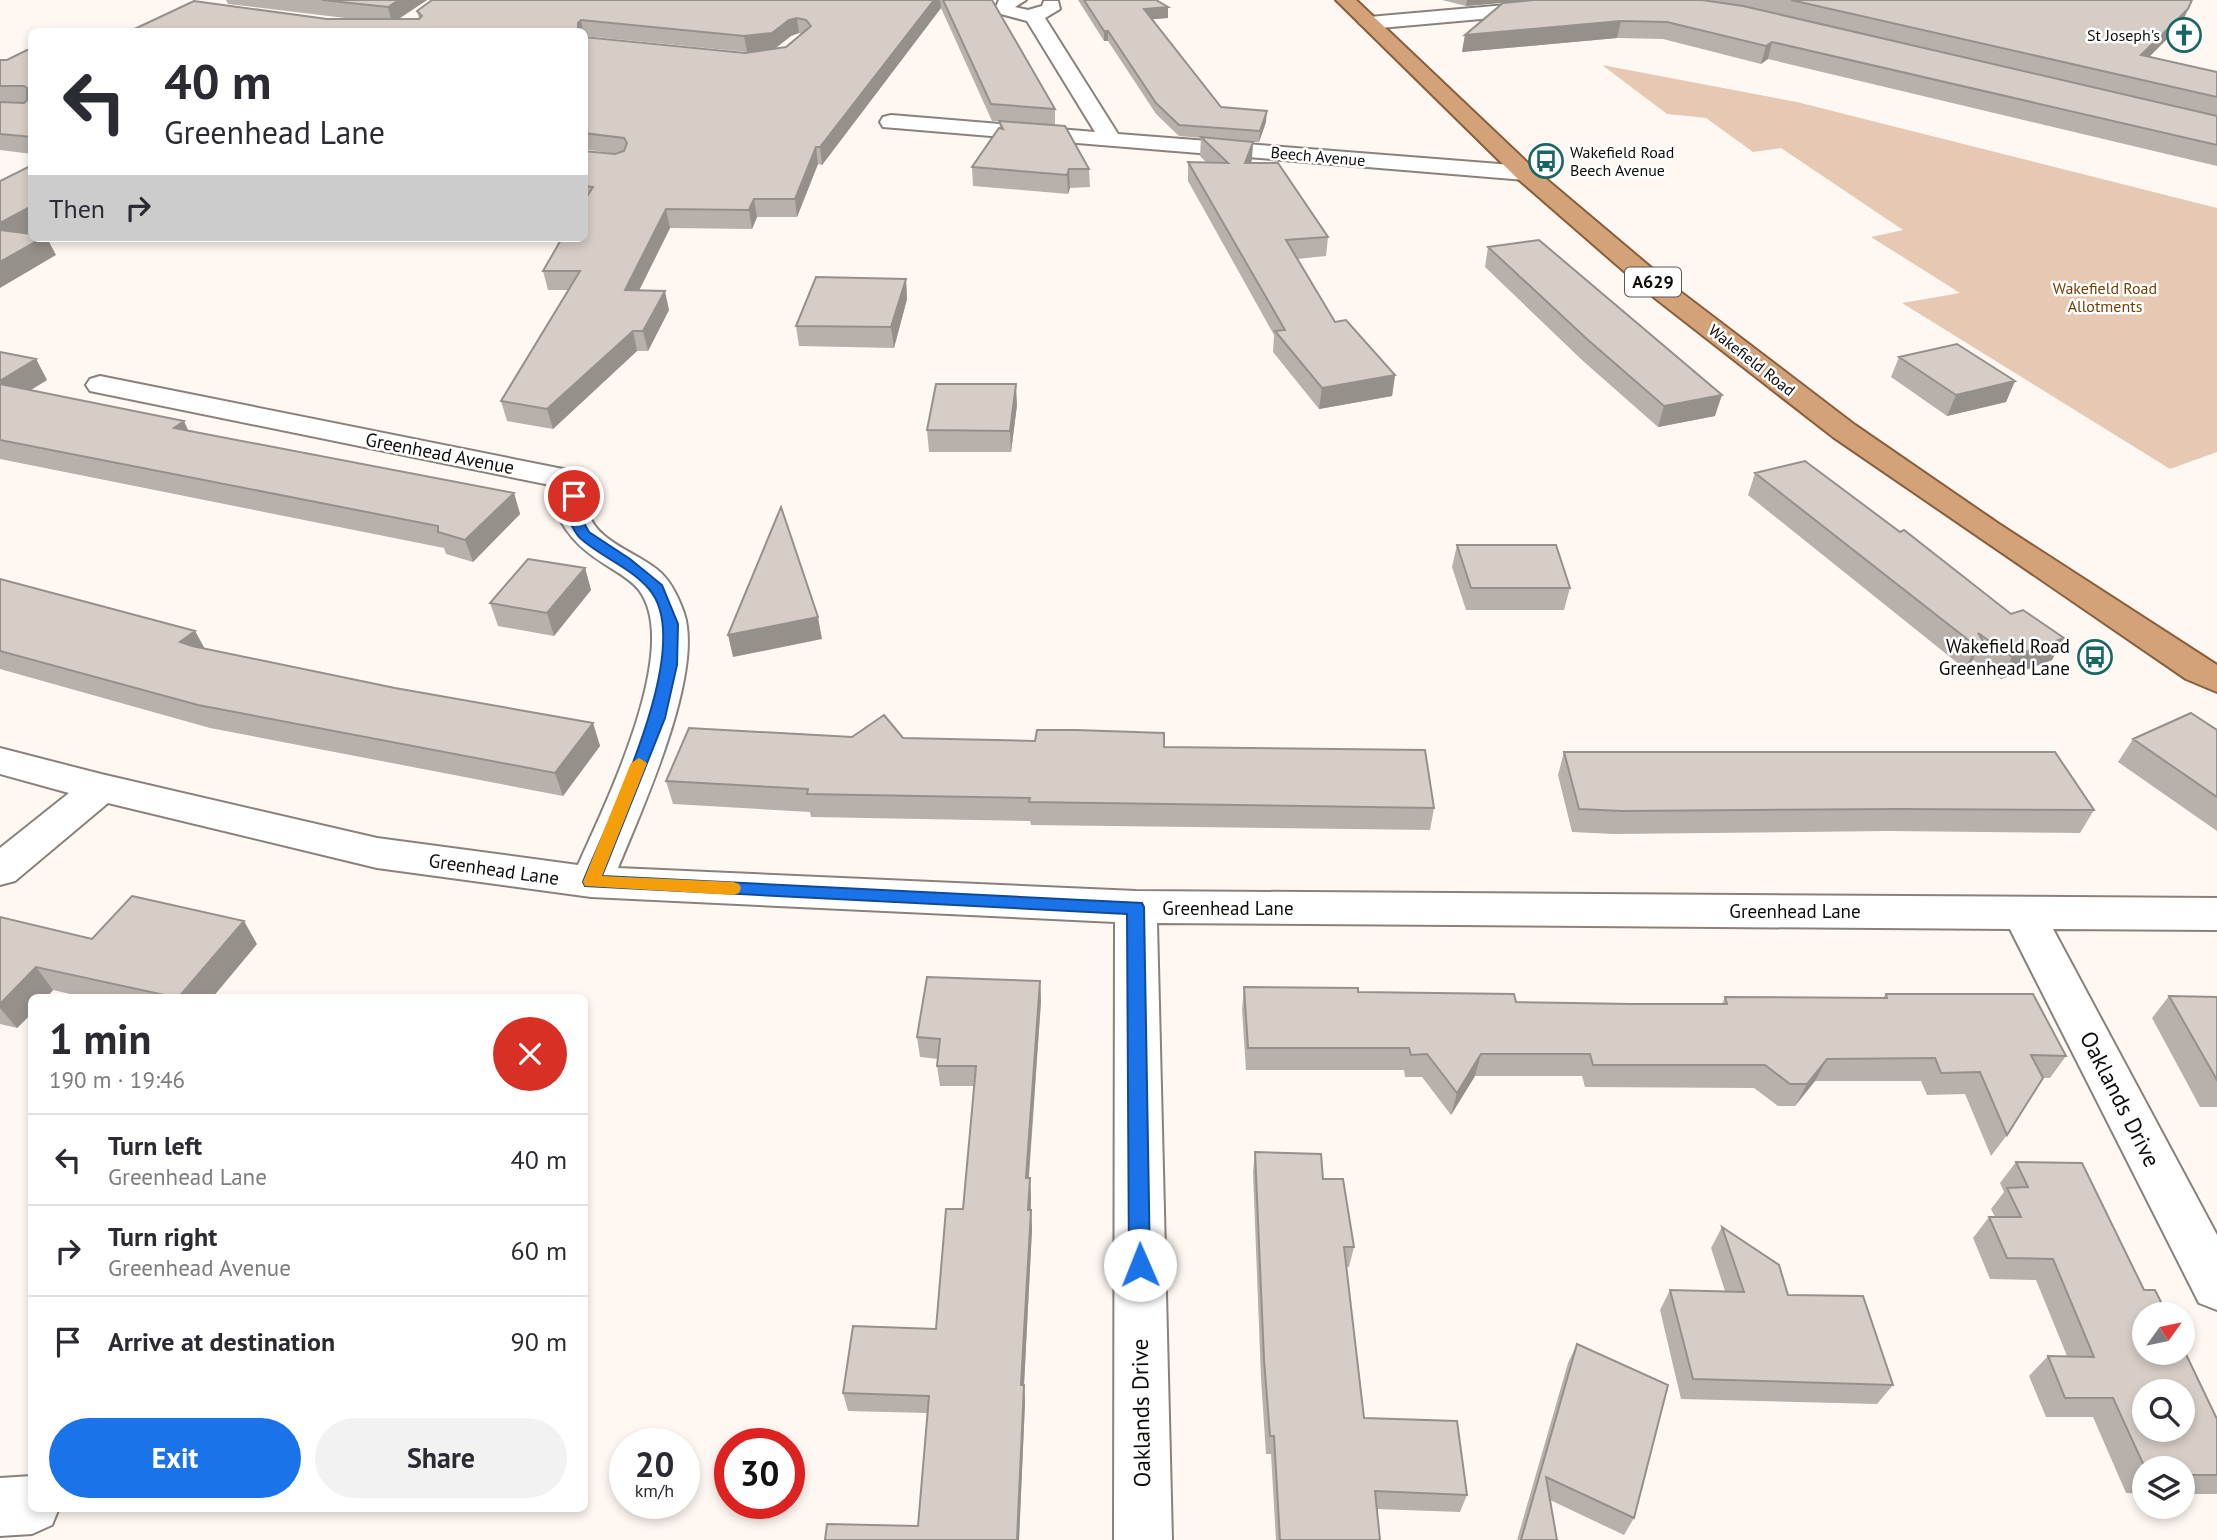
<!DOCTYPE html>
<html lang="en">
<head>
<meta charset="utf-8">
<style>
  :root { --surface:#fff; --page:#f2f2f3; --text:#2b2b33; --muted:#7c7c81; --line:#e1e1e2; --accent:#1a73e8 }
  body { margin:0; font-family:"PT Sans",sans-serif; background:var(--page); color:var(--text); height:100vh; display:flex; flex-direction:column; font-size:26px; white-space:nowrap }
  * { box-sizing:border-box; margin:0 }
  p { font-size:23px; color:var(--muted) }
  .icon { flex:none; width:38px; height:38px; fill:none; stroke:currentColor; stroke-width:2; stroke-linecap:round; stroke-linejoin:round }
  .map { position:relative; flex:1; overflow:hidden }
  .sheet { position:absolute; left:28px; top:994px; width:560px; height:518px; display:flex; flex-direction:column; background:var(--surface); border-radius:10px; box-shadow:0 4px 10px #0003 }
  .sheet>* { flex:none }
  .banner { position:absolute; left:28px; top:28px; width:560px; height:214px; border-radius:10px; box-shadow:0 4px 10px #0003; background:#fff; color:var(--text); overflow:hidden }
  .needle { width:46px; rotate:57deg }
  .fabs { position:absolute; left:2132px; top:1302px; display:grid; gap:14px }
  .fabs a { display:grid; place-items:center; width:63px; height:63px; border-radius:50%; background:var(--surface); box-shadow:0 4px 10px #0003; font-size:35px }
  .speed { position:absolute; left:609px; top:1428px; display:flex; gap:14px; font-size:35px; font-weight:700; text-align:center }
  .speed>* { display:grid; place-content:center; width:91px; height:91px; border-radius:50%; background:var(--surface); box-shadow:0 4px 10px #0003; line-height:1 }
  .speed small { font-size:18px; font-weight:400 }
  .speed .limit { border:10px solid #d22; background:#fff; color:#111 }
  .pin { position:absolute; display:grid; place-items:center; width:60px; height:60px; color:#fff; margin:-30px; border:4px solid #fff; border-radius:50%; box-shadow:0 2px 7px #0007 }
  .me { position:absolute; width:77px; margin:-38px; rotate:359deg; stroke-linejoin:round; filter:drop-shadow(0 0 5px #0008) }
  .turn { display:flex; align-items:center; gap:24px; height:147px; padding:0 21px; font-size:32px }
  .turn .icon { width:91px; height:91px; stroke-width:2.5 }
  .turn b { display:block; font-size:49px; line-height:60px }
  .then { display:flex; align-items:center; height:66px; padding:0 21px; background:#0003; gap:14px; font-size:26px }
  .round { display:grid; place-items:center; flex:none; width:74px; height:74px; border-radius:37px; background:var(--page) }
  .overview { display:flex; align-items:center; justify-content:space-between; height:119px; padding:0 21px }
  h1 { font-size:42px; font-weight:700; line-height:52px }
  .primary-button { display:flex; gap:14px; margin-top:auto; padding:14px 21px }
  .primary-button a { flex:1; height:80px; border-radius:42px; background:var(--accent); color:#fff; font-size:28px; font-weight:700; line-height:80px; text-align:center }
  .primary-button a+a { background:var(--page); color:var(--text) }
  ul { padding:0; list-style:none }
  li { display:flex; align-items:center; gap:21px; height:91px; padding:0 21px; border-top:2px solid var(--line) }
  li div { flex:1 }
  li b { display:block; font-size:26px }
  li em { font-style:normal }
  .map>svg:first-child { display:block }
</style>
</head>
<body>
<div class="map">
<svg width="2217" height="1540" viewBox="0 0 2217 1540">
  <rect width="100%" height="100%" fill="#fff8f2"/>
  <!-- green -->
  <path fill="#e7c9b3" d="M1602,65L1797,102L2217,208V452L2170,469L1902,303L1960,293L1871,237L1903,230L1781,148L1753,152L1706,118L1667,114Z"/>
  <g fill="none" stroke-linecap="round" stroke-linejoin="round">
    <!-- minor casing -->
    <g stroke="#8a817b" stroke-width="4">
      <path id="minor" d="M999,0H1026L1015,7L1028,10L1042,6L1044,1H1058L1060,9L1045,18L1118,134L1525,166L1533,168L1537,173L1533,178L1525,180L883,127L880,122L883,117L891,115L1095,132L1027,21L997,13L995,9Z
        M1564,0H1637L1628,6L1369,29L1359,23L1369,17Z
        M100,376L588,474L593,481C591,490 586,504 588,512C597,543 638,552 660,572C672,583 679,599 684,613C704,674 642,809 618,868L1136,891L2217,898V930L2053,929L2217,1235V1310L2199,1303L2010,929L1157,923L1172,1540H1114L1115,922L591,897L377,868L108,803L15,881L0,885V848L69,793L0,774V748L101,774L377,838L578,865C604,806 683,648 639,590C633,582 622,575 614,570C586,553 569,540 555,510L560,487L90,391L86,385L90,379Z
        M32,1476V1508H59L52,1525L32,1534L0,1536V1478Z"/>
    </g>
    <!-- trunk casing -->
    <g stroke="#895e3c" stroke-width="4">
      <path id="trunk" d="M1336,0H1356L1533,168L1674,287L1855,425L1999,524L2217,665V692L2186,679L1833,437L1656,299L1517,178Z"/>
    </g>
    <!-- minor -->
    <use href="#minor" fill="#fff" fill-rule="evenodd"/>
    <!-- trunk -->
    <use href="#trunk" fill="#d4a278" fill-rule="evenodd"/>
  </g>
  <!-- wall -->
  <path fill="#b8b0aa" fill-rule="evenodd" d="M226,0H427L399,19H419L417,11L432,0H992L1055,109V126L1089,169L1090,187L1070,188L1068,194L973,186L972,167L1000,128L999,121H992L941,8L822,165L818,164L797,217H757L752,229L670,228L639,290L669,310L648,351H637L553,429L507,421L501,401L569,290H548L543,271L584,238V151L615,154L584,149V37L745,53L747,52L584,36V32H128L327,19H353L228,4ZM799,33L802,34L786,47L775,49L791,36Z
    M1078,0H1156L1168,18L1152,19L1221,107L1266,122L1259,142H1253L1251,163L1328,237L1326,256L1297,259L1335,322L1395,375L1392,396L1319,409L1273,352L1274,335L1188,181V162L1207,163L1200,156L1201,138L1179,136L1156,114L1108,41H1104Z
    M1442,0H2192L2181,25L2149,57L2217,72V166L1768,59L1761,64L1663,39L1617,38L1462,52L1465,35L1522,1L1466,6Z
    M32,50V154L0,150V60H7Z
    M1488,247L1715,416L1658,427L1583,361L1485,267Z
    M906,279L907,299L894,348L799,346L796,326Z
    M0,352L36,359L47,380L30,390L188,430L514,493L520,514L473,562L446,554L444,548L0,459Z
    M1899,357L2015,381L2006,402L1947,416L1891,377Z
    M1017,405L1011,452H929L927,430Z
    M1755,473L2011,614L2064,638L2052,660L2001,679L1973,660L1971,663L1965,669L1748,495Z
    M1457,545L1570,588L1564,610H1466L1452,567Z
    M585,568L591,590L554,636L498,626L490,603Z
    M0,579L195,631L205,649L395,688L593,723L600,746L563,796L210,728L0,669Z
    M2217,730V831L2118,762L2133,739Z
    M852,737L1164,747L1434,808L1430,830L1031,825L1030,821L811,817L810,812L673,804L666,781Z
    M1564,752L2094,810L2080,833L1888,831L1614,834L1572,832L1558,775Z
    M0,917L92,939L257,944L212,998H88L53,990L46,998H32V1013L17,1028L0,1024Z
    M1040,981L1041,1001L1029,1178L1031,1197V1210L1032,1229L1024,1385L1025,1402L1019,1540H825L918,1526L927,1413L848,1411L843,1393L936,1329L963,1209L974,1086H940L937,1066L938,1059L920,1057L917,1037Z
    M1244,987L1358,992L1516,1002L1633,1004H1722L1725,997L1883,998L1886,994L2066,1056L2050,1078H2043L2007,1135L1991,1156L1965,1094L1927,1095L1921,1081H1815L1795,1106H1778L1754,1088L1585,1087L1582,1076H1475L1451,1115L1422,1077H1405L1404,1070H1246L1242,1010Z
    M2169,996L2217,997V1107H2200L2152,1018Z
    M1255,1152L1323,1179L1354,1247L1349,1267H1346L1364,1418L1467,1495L1460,1512L1376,1509L1380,1540H1276L1271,1454H1266L1261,1378L1253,1172Z
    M2016,1162L2144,1290L2217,1419V1494H2182V1468H2144V1494L2126,1493L2093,1417H2046L2029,1376L2048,1356H2067L2036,1280L1990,1279L1973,1238L1989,1217H1995L1991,1209L2004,1192L2000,1183Z
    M1722,1227L1788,1295L1893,1385L1877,1404L1681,1399L1660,1310L1670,1290L1725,1291L1711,1248Z
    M1577,1344L1634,1518L1624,1535L1550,1500L1557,1540H1517L1568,1363Z"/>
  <!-- shaded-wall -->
  <path fill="#96908b" d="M399,0H427L392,23L388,7Z
    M934,0H940L941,8L822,165L820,147Z
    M1467,0H1534L1466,6Z
    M1168,7V18L1144,20V9Z
    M2188,9L2181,25L2134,72L2141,55Z
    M797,18L799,33L791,36L774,49L747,52L744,36Z
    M581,20L583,32H578V23Z
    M1621,21L1617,38L1462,52L1465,35Z
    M1104,31H1108V41H1104Z
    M1772,42L1768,59L1761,64L1766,46Z
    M1267,111L1266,122L1259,142L1260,131Z
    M1253,142L1252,160L1244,181L1245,163Z
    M816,147L818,164L797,217L795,199Z
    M1069,169L1070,188L1068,194L1067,175Z
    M754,199L757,217L752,229L749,210Z
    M32,206V230L0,248V223Z
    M666,209L670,228L630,309L625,290Z
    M42,238H47L56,255L0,288V262Z
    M906,279L907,299L894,348L891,327Z
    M665,291L669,310L648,351L643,331Z
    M633,331L637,351L553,429L547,409Z
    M36,359L47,380L0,409V381Z
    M1395,375L1392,396L1319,409L1322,388Z
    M2015,381L2006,402L1947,416L1956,395Z
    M1016,384L1017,405L1011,452L1010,431Z
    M1722,395L1715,416L1658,427L1664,406Z
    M184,421L194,443L174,428Z
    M514,493L520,514L473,562L465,540Z
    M585,568L591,590L554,636L547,613Z
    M818,617L822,639L733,657L728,635Z
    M195,631L207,653L180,642Z
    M2064,638L2052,660L2001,679L2012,657Z
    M1983,641L1971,663L1965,669L1976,646Z
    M593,723L600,746L563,796L555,773Z
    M244,921L257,944L212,998H178Z
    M36,967L53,990L46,998H32V1013L17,1028L0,1008V1004Z
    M1040,981L1041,1001L1027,1197L1026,1178Z
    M1481,1054L1475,1076L1451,1115L1457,1093Z
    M1827,1059L1815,1081L1795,1106L1807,1084Z
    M1030,1178L1031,1197L1030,1229L1028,1210Z
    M1031,1210L1032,1229L1024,1385L1025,1402L1019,1540H1017L1021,1385Z"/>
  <!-- building -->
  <path fill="#d6cdc6" stroke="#96908b" stroke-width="2" fill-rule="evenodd" d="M322,0H399L388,7Z
    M432,0H934L820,147H816L795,199H754L749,210L666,209L625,290L665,291L643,331H633L547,409L501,401L580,271H543L562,238H584V201L593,187L584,186V151L615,154L624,151L627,143L624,138L584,133V37L745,53L786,47L811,26L806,20L797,18L789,20L772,33L744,36L581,20L578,23V32H128L194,1L327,19H419L422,16L417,11Z
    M943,0H992L1055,109L991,104Z
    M1084,0H1156L1168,7L1144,9L1221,107L1267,111L1260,131L1179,125L1156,103L1108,31H1104Z
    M1533,0H1702L1743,6L2217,116V145L1772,42L1766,46L1667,22L1621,21L1465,35L1503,3Z
    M1791,0H2192L2188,9L2141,55L2217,72V97Z
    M27,50H32V137L0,134V102L24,103L27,100V88L24,86H0V60H7Z
    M999,121L1065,126L1089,169H1069L1067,175L972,167L999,128L1003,129Z
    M1201,137L1253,142L1245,163H1278L1328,237L1286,240L1335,322L1346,320L1395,375L1322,388L1275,331L1285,330L1188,162L1228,163Z
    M32,165V206L0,223V181Z
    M0,230L32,234V238H42L0,262Z
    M1539,240L1722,395L1664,406L1588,340L1488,247Z
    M816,277L906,279L891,327L796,326Z
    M1957,344L2015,381L1956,395L1899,357Z
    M0,352L36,359L0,381Z
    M0,384L184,421L174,428L514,493L465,540L438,532V526L0,440Z
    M936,384H1016L1010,431L927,430Z
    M1805,461L1900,532L1904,530L2011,614L2023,610L2064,638L2012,657L1978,633L1983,641L1976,646L1755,473Z
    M781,507L818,617L728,635Z
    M1457,545H1556L1570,588H1471Z
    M528,559L585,568L547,613L490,603Z
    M0,579L195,631L180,642L192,646L395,688L593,723L555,773L198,705L0,651Z
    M2191,713L2217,730V797L2133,739Z
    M884,715L903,738L1035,741L1037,730H1076L1164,733V747L1425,750L1434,808L1029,802L1030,798L807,794L808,789L666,781L689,728L852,737Z
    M1564,752H2055L2094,810L1899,809L1622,811L1579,809Z
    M132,896L244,921L178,998L36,967L0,1004V917L92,939Z
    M927,977L1040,981L1026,1178H1030L1028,1210H1031L1021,1385H1024L1017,1540H825L827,1524L918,1526L929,1396L843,1393L853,1326L936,1329L946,1209H963L976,1066H937L940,1039L917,1037Z
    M1244,987L1358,988V992L1514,994L1516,1002L1633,1004H1727L1725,997L1887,998L1886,994H2033L2066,1056L2031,1055L2043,1078L2007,1135L1980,1072L1941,1073L1935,1058L1827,1059L1807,1084H1790L1765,1065H1593L1590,1054H1481L1457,1093L1427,1054L1411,1055L1409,1048H1248Z
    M2169,996L2217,997V1080Z
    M1255,1152L1321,1154L1323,1179H1343L1354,1247H1344L1364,1418L1457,1421L1467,1495L1375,1491L1380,1540H1280L1274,1436H1270L1264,1359Z
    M2016,1162L2082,1163L2144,1290H2155L2167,1314H2144V1353H2182V1346L2217,1419V1475H2182V1468H2145L2113,1398H2065L2048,1356L2094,1357L2053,1259L2007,1258L1989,1217H2021L2007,1188L2028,1187ZM2144,1391H2182V1430H2144Z
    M1722,1227L1779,1265L1788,1295L1863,1296L1893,1385L1693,1379L1670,1290L1744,1292Z
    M1577,1344L1668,1385L1634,1518L1546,1477L1557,1540H1521Z"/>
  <!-- route -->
  <path fill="#1a73e8" stroke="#114b97" stroke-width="2" d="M574,492L580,496L577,510L589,532L630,559L662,585L678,624L677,665L665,718L602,876L1142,903L1144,907L1150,1265L1147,1272L1140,1275L1132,1272L1129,1265L1127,914L585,886L583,882C607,821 698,645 649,589C630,567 601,557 580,538C573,531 569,519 564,510L567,496Z"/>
  <!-- slow -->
  <path fill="#f59e0b" d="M639,758L647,763L602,876L733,882L739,884L741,888L739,893L733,895L585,886L583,882L631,763Z"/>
  <!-- icons -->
  <defs>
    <g id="church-ring" transform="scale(1.75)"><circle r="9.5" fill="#fff" stroke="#196765" stroke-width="1.5"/><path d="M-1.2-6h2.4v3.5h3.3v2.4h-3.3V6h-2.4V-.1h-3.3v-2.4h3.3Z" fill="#196765"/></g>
    <g id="bus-ring" transform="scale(1.75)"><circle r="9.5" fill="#fff" stroke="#196765" stroke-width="1.5"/><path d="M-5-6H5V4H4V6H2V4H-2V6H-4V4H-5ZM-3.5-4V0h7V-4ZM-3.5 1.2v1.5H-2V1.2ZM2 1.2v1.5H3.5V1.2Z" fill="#196765"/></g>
  </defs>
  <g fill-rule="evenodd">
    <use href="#church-ring" x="2184" y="35"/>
    <use href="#bus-ring" x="1546" y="161"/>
    <use href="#bus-ring" x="2095" y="657"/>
  </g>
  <g text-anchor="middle" stroke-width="5" stroke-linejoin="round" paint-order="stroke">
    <!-- far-poi labels -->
    <g font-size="16" fill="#0f0c0a" stroke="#fff" text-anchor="end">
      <text x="2160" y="41">St Joseph's</text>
      <text x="1570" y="158" text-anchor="start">Wakefield Road<tspan x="1570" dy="18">Beech Avenue</tspan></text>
    </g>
    <!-- far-street labels -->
    <g font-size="16" fill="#0f0c0a" stroke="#fff">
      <text transform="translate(1318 156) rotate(5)" y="6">Beech Avenue</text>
      <text transform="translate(1752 360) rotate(38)" y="6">Wakefield Road</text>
    </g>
    <!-- far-park labels -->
    <g font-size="16" fill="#763d00" stroke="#fff">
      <text x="2105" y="294">Wakefield Road<tspan x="2105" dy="18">Allotments</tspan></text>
    </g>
    <!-- shield labels -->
    <rect fill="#fff" stroke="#575554" stroke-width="2" x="1625" y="267.5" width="56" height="29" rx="5"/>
    <g font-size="18" font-weight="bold" fill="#0f0c0a">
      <text x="1653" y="288">A629</text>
    </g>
    <!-- street labels -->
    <g font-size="19" fill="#0f0c0a" stroke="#fff">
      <text transform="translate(440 453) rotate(11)" y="7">Greenhead Avenue</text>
      <text transform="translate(494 869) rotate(8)" y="7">Greenhead Lane</text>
      <text x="1228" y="915">Greenhead Lane</text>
      <text x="1795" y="918">Greenhead Lane</text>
    </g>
    <!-- poi labels -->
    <g font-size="19" fill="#0f0c0a" stroke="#fff" text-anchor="end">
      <text x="2070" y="653">Wakefield Road<tspan x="2070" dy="22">Greenhead Lane</tspan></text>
    </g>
    <!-- near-street labels -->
    <g font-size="23" fill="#0f0c0a" stroke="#fff">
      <text transform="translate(2120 1099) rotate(63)" y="8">Oaklands Drive</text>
      <text transform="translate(1141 1413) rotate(-91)" y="8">Oaklands Drive</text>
    </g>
  </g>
</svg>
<div class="fabs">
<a><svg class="needle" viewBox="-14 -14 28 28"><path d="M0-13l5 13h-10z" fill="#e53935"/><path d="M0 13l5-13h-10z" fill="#7c7c81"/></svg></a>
<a><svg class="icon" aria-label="search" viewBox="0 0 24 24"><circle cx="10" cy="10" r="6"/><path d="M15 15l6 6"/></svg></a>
<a><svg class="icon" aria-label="layers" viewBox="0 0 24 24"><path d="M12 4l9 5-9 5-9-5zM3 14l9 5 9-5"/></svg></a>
</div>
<div class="speed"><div>20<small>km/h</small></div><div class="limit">30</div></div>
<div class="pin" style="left:574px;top:496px;background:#d93025"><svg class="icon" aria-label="arrive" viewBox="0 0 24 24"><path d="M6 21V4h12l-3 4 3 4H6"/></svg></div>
<svg class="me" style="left:1140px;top:1265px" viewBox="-20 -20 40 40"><circle r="19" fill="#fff"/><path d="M0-13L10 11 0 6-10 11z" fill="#1a73e8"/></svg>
<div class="banner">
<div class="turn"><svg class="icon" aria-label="left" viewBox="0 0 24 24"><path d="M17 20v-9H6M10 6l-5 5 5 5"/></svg><div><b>40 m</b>Greenhead Lane</div></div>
<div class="then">Then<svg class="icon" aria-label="right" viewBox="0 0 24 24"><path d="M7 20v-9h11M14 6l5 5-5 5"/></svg></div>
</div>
<section class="sheet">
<div class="overview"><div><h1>1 min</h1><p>190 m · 19:46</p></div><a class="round" style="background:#d93025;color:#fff"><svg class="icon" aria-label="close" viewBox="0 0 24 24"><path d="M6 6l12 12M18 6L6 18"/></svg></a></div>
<ul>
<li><svg class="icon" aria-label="left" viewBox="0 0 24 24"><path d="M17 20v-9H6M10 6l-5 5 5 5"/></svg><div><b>Turn left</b><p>Greenhead Lane</p></div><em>40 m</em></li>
<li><svg class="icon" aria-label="right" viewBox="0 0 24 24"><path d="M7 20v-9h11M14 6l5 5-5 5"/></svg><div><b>Turn right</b><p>Greenhead Avenue</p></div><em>60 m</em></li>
<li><svg class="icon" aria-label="arrive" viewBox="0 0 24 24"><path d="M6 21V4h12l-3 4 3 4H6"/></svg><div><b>Arrive at destination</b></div><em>90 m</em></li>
</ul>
<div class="primary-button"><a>Exit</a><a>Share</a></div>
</section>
</div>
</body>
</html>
